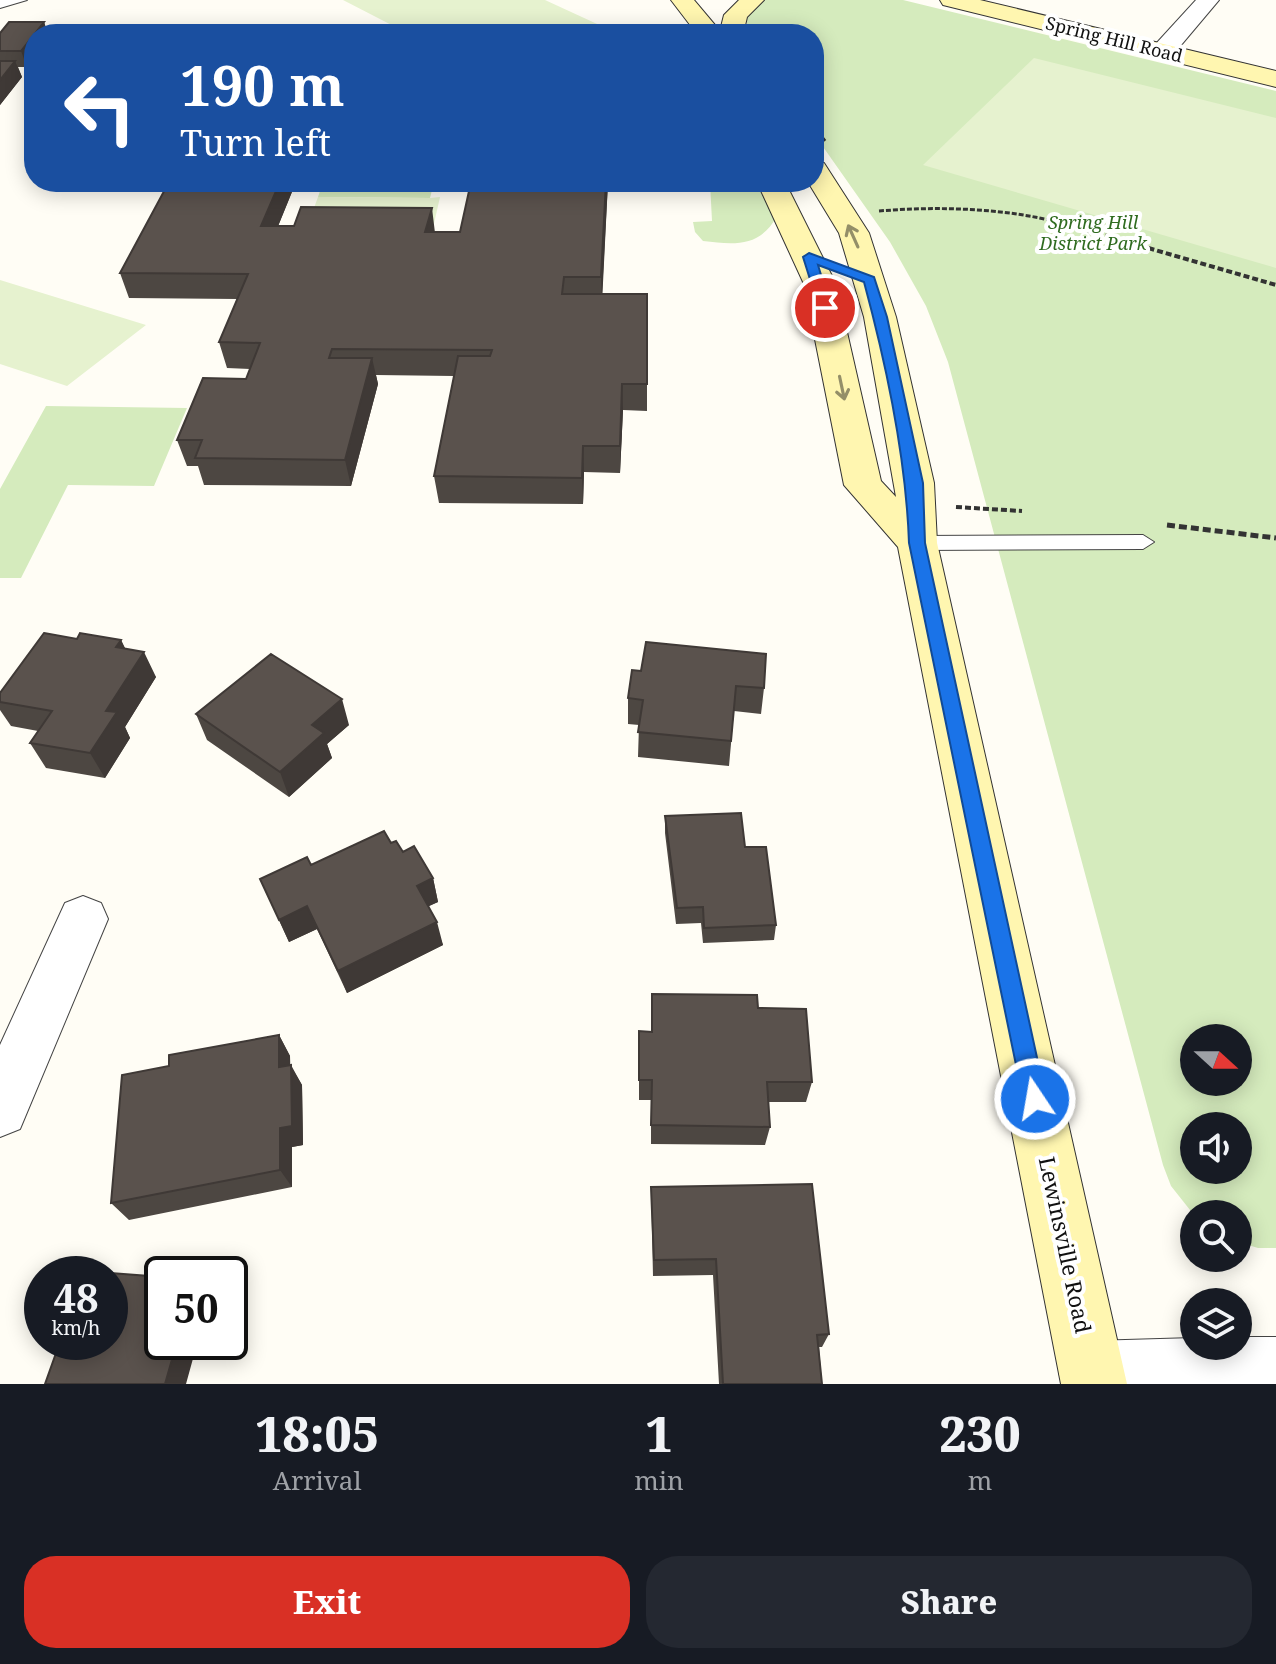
<!DOCTYPE html>
<html lang="en">
<head>
<meta charset="utf-8">
<style>
  :root { --surface:#171b24; --page:#242831; --text:#f1f3f6; --muted:#9ea1a6; --accent:#d93025 }
  body { margin:0; font-family:"Noto Serif",serif; background:var(--page); color:var(--text); height:100vh; display:flex; flex-direction:column; font-size:30px; white-space:nowrap }
  * { box-sizing:border-box; margin:0 }
  p { font-size:26px; color:var(--muted) }
  .icon { flex:none; width:44px; height:44px; fill:none; stroke:currentColor; stroke-width:2; stroke-linecap:round; stroke-linejoin:round }
  .map { position:relative; height:1384px; overflow:hidden }
  .side { display:flex; flex-direction:column; background:var(--surface); flex:1 }
  .side>* { flex:none }
  .hud { position:absolute; left:24px; top:24px; width:800px; height:168px; border-radius:32px; box-shadow:0 4px 20px #0003; background:#1a4fa0; color:#fff; overflow:hidden }
  .needle { width:52px; rotate:111deg }
  .controls { position:absolute; left:1180px; top:1024px; display:grid; gap:16px }
  .controls a { display:grid; place-items:center; width:72px; height:72px; border-radius:50%; background:var(--surface); box-shadow:0 4px 20px #0003; font-size:40px }
  .speed { position:absolute; left:24px; top:1256px; display:flex; gap:16px; font-size:40px; font-weight:700; text-align:center }
  .speed>* { display:grid; place-content:center; width:104px; height:104px; border-radius:50%; background:var(--surface); box-shadow:0 4px 20px #0003; line-height:1 }
  .speed small { font-size:20px; font-weight:400 }
  .speed .limit { border:4px solid #111; border-radius:12px; background:#fff; color:#111 }
  .pin { position:absolute; display:grid; place-items:center; width:68px; height:68px; color:#fff; margin:-34px; border:4px solid #fff; border-radius:50%; box-shadow:0 2px 8px #0007 }
  .me { position:absolute; width:88px; margin:-44px; rotate:348deg; stroke-linejoin:round; filter:drop-shadow(0 0 6px #0008) }
  .turn { display:flex; align-items:center; gap:28px; height:168px; padding:0 24px; font-size:36px }
  .turn .icon { width:104px; height:104px; stroke-width:2.5 }
  .turn b { display:block; font-size:56px; line-height:68px }
  .eta { display:flex; justify-content:space-evenly; align-items:center; height:136px; text-align:center }
  .eta b { font-size:48px; font-weight:800; line-height:56px }
  .primary-button { display:flex; gap:16px; margin-top:auto; padding:16px 24px }
  .primary-button a { flex:1; height:92px; border-radius:32px; background:var(--accent); color:#fff; font-size:32px; font-weight:800; line-height:92px; text-align:center }
  .primary-button a+a { background:var(--page); color:var(--text) }
  .map>svg:first-child { display:block }
</style>
</head>
<body>
<div class="map">
<svg width="1276" height="1384" viewBox="0 0 1276 1384">
  <rect width="100%" height="100%" fill="#fffdf5"/>
  <!-- green -->
  <path fill="#d5ebbd" fill-rule="evenodd" d="M763,0H903L1276,91V1248H1258L1238,1242V1214L1194,1215L1171,1186L1163,1165L948,362L926,306L890,242L814,134V34H748L746,17ZM1194,1038H1238V1082H1194ZM1194,1126H1238V1170H1194Z
    M323,182H434L430,198L318,197Z
    M710,182H757L777,216C760,247 736,245 703,241L695,232L693,222L712,221Z
    M46,406L187,408L154,486L68,485L21,578H0V489Z"/>
  <!-- pitch -->
  <path fill="#e6f2cf" d="M343,0H545L608,29L594,34H409Z
    M1034,58L1276,118V268L923,165Z
    M318,197L430,198L440,197L433,228L307,227Z
    M0,280L146,325L67,386L0,364Z"/>
  <g fill="none" stroke-linecap="round" stroke-linejoin="round">
    <!-- lane casing -->
    <g stroke="#444" stroke-width="2">
      <path id="lane" d="M0,0H27L0,8Z
        M1143,535L1154,542L1143,549L917,550L906,543L917,536Z"/>
    </g>
    <!-- street casing -->
    <g stroke="#444" stroke-width="2">
      <path id="street" d="M1196,0H1219L1171,57H1153L1150,52L1153,47Z
        M83,896L101,903L108,919L20,1129L0,1137V1045L65,903Z
        M1238,1337H1276V1384H1063L1059,1373L1068,1350L1091,1341L1194,1338V1346H1238Z"/>
    </g>
    <!-- secondary casing -->
    <g stroke="#333" stroke-width="2">
      <path id="secondary" d="M671,0H694L720,31L724,15L739,0H764L747,17L743,34H697Z
        M940,0H980L1276,71V87L943,5Z
        M814,161L824,163L869,233L896,317L934,483L937,543L1127,1384H1061L898,547L844,485L804,284L757,182H785L836,284L881,481L896,497L864,317L839,233L808,182H814Z"/>
    </g>
    <!-- path-far2 -->
    <path stroke="#333" stroke-width="3" stroke-dasharray="5 2" stroke-linecap="butt" d="M814,126L825,141
      M879,211C941,206 1009,208 1069,225"/>
    <!-- path-far1 -->
    <path stroke="#333" stroke-width="4" stroke-dasharray="6 3" stroke-linecap="butt" d="M1062,223L1276,285
      M956,507L1022,511"/>
    <!-- path -->
    <path stroke="#333" stroke-width="5" stroke-dasharray="8 4" stroke-linecap="butt" d="M1167,525L1276,538"/>
    <!-- lane -->
    <use href="#lane" fill="#fff" fill-rule="evenodd"/>
    <!-- street -->
    <use href="#street" fill="#fff" fill-rule="evenodd"/>
    <!-- secondary -->
    <use href="#secondary" fill="#fff6b0" fill-rule="evenodd"/>
  </g>
  <!-- wall -->
  <path fill="#4d4742" d="M44,22L48,34H34V58L27,67H18L22,77L0,105V33Z
    M169,182H296L278,226L460,232L471,182H608L602,294H647V411L623,410L620,473L584,472L583,504L439,503L434,476L454,376L376,375L378,384L351,486L204,485L198,466H187L177,440L246,379L250,369L227,368L219,342L237,299L129,298L120,273Z
    M77,639L121,640L125,648L156,677L125,727L130,738L105,778L46,768L30,743L38,731L11,726L0,710V693Z
    M641,671L764,688L761,714L734,711L729,766L638,757L639,725L628,724V698Z
    M196,714L349,725L327,744L332,758L289,797L207,740Z
    M665,816L745,847L776,925L774,940L703,943L701,923L676,924L665,833Z
    M403,852L433,878L438,902L428,906L443,945L347,993L317,929L289,942L260,879L311,865Z
    M758,1008L812,1082L806,1102H768L770,1127L765,1145L651,1144V1100H639V1080L651,1032Z
    M279,1035L290,1056V1065L302,1085L303,1145L292,1147V1187L129,1220L111,1203Z
    M651,1187L829,1334L822,1347H819L822,1384H719L713,1275L653,1276Z
    M162,1342H216V1345Z"/>
  <!-- shaded-wall -->
  <path fill="#3f3936" d="M44,22L48,34H34Z
    M34,34V58L27,67L21,51Z
    M15,61L22,77L0,105V80Z
    M280,182H296L268,251L261,226Z
    M606,182H608L602,303L601,277Z
    M432,208L435,233L425,232Z
    M372,358L378,384L351,486L345,460Z
    M622,384L623,410L620,473V446Z
    M583,446L584,472L583,504L582,478Z
    M121,640L133,666L116,647Z
    M144,652L156,677L125,727L130,738L105,778L90,753L106,711Z
    M342,699L349,725L327,744L332,758L289,797L280,772L312,725Z
    M433,878L438,902L423,909L417,886Z
    M307,906L317,929L289,942L279,920Z
    M437,922L443,945L347,993L338,971Z
    M279,1035L290,1056L291,1087L279,1067Z
    M291,1065L302,1085L303,1145L292,1147V1187L280,1170V1128Z
    M177,1342H195L197,1344L186,1384H165Z"/>
  <!-- building -->
  <path fill="#5a524d" stroke="#3f3936" stroke-width="2" d="M9,22H44L21,51H0V33Z
    M0,61H15L0,80Z
    M169,182H280L261,226H294L301,207L432,208L425,232H460L471,182H606L601,277H564L562,294H647V384H622L620,446H583L582,478L434,476L458,356H490L492,350L332,349L329,358H372L345,460L195,458L202,440H177L203,378L246,379L260,343L219,342L248,274L120,273Z
    M44,633L77,639L80,633L121,640L116,647L144,652L106,711L117,712L90,753L30,743L52,711L0,702V693Z
    M646,642L766,654L764,688L736,686L731,741L638,732L643,700L628,698L632,670L641,671Z
    M271,654L342,699L312,725L324,733L280,772L196,714Z
    M741,813L745,847H766L776,925L704,928L703,907L677,908L665,816Z
    M384,831L391,843L396,841L403,852L414,846L433,878L417,886L437,922L338,971L307,906L279,920L260,879L307,857L311,865Z
    M652,994L757,995L758,1008L806,1009L812,1082H767L770,1127L651,1125L652,1080H639V1031L652,1032Z
    M279,1035V1067L291,1065L292,1126L280,1128V1170L111,1203L122,1075L169,1066V1055Z
    M812,1184L829,1334L817,1335L822,1384H723L716,1259L654,1260L651,1187Z
    M84,1271L162,1277V1342H177L165,1384H45L60,1342H110V1274H83Z"/>
  <!-- one-way arrows -->
  <defs><path id="oneway-shaft" d="M-6 0H5M1.5-3L5.5 0L1.5 3" fill="none" stroke-width="1.6" stroke-linecap="round" stroke-linejoin="round" transform="scale(2)"/></defs>
  <g stroke="#948f68">
    <use href="#oneway-shaft" transform="translate(853 236) rotate(-114)"/>
    <use href="#oneway-shaft" transform="translate(842 388) rotate(78)"/>
  </g>
  <!-- route -->
  <path fill="#1a73e8" stroke="#114b97" stroke-width="2" d="M809,253L874,277L887,317L923,483L925,543L1046,1099L1043,1107L1035,1111L1027,1107L1023,1099L909,543C906,456 887,367 864,282L818,265L831,308L820,311L803,257Z"/>
  <g text-anchor="middle" stroke-width="8" stroke-linejoin="round" paint-order="stroke">
    <!-- far-street labels -->
    <g font-size="18" fill="#111" stroke="#fff">
      <text transform="translate(1114 40) rotate(14)" y="6">Spring Hill Road</text>
    </g>
    <!-- far-park labels -->
    <g font-size="18" font-style="italic" fill="#2f6b1f" stroke="#fff">
      <text x="1093" y="229">Spring Hill<tspan x="1093" dy="21">District Park</tspan></text>
    </g>
    <!-- street labels -->
    <g font-size="22" fill="#111" stroke="#fff">
      <text transform="translate(1065 1245) rotate(78)" y="8">Lewinsville Road</text>
    </g>
  </g>
</svg>
<div class="controls">
<a><svg class="needle" viewBox="-14 -14 28 28"><path d="M0-13l5 13h-10z" fill="#e53935"/><path d="M0 13l5-13h-10z" fill="#9ea1a6"/></svg></a>
<a><svg class="icon" aria-label="sound" viewBox="0 0 24 24"><path d="M4 9h4l5-4v14l-5-4H4zM17 9q2 3 0 6"/></svg></a>
<a><svg class="icon" aria-label="search" viewBox="0 0 24 24"><circle cx="10" cy="10" r="6"/><path d="M15 15l6 6"/></svg></a>
<a><svg class="icon" aria-label="layers" viewBox="0 0 24 24"><path d="M12 4l9 5-9 5-9-5zM3 14l9 5 9-5"/></svg></a>
</div>
<div class="speed"><div>48<small>km/h</small></div><div class="limit">50</div></div>
<div class="pin" style="left:825px;top:308px;background:#d93025"><svg class="icon" aria-label="arrive" viewBox="0 0 24 24"><path d="M6 21V4h12l-3 4 3 4H6"/></svg></div>
<svg class="me" style="left:1035px;top:1099px" viewBox="-20 -20 40 40"><circle r="17" fill="#1a73e8" stroke="#fff" stroke-width="3"/><path d="M0-11L8 9 0 5-8 9z" fill="#fff"/></svg>
<div class="hud">
<div class="turn"><svg class="icon" aria-label="left" viewBox="0 0 24 24"><path d="M17 20v-9H6M10 6l-5 5 5 5"/></svg><div><b>190 m</b>Turn left</div></div>
</div>
</div>
<section class="side">
<div class="eta">
<div><b>18:05</b><p>Arrival</p></div>
<div><b>1</b><p>min</p></div>
<div><b>230</b><p>m</p></div>
</div>
<div class="primary-button"><a>Exit</a><a>Share</a></div>
</section>
</body>
</html>
